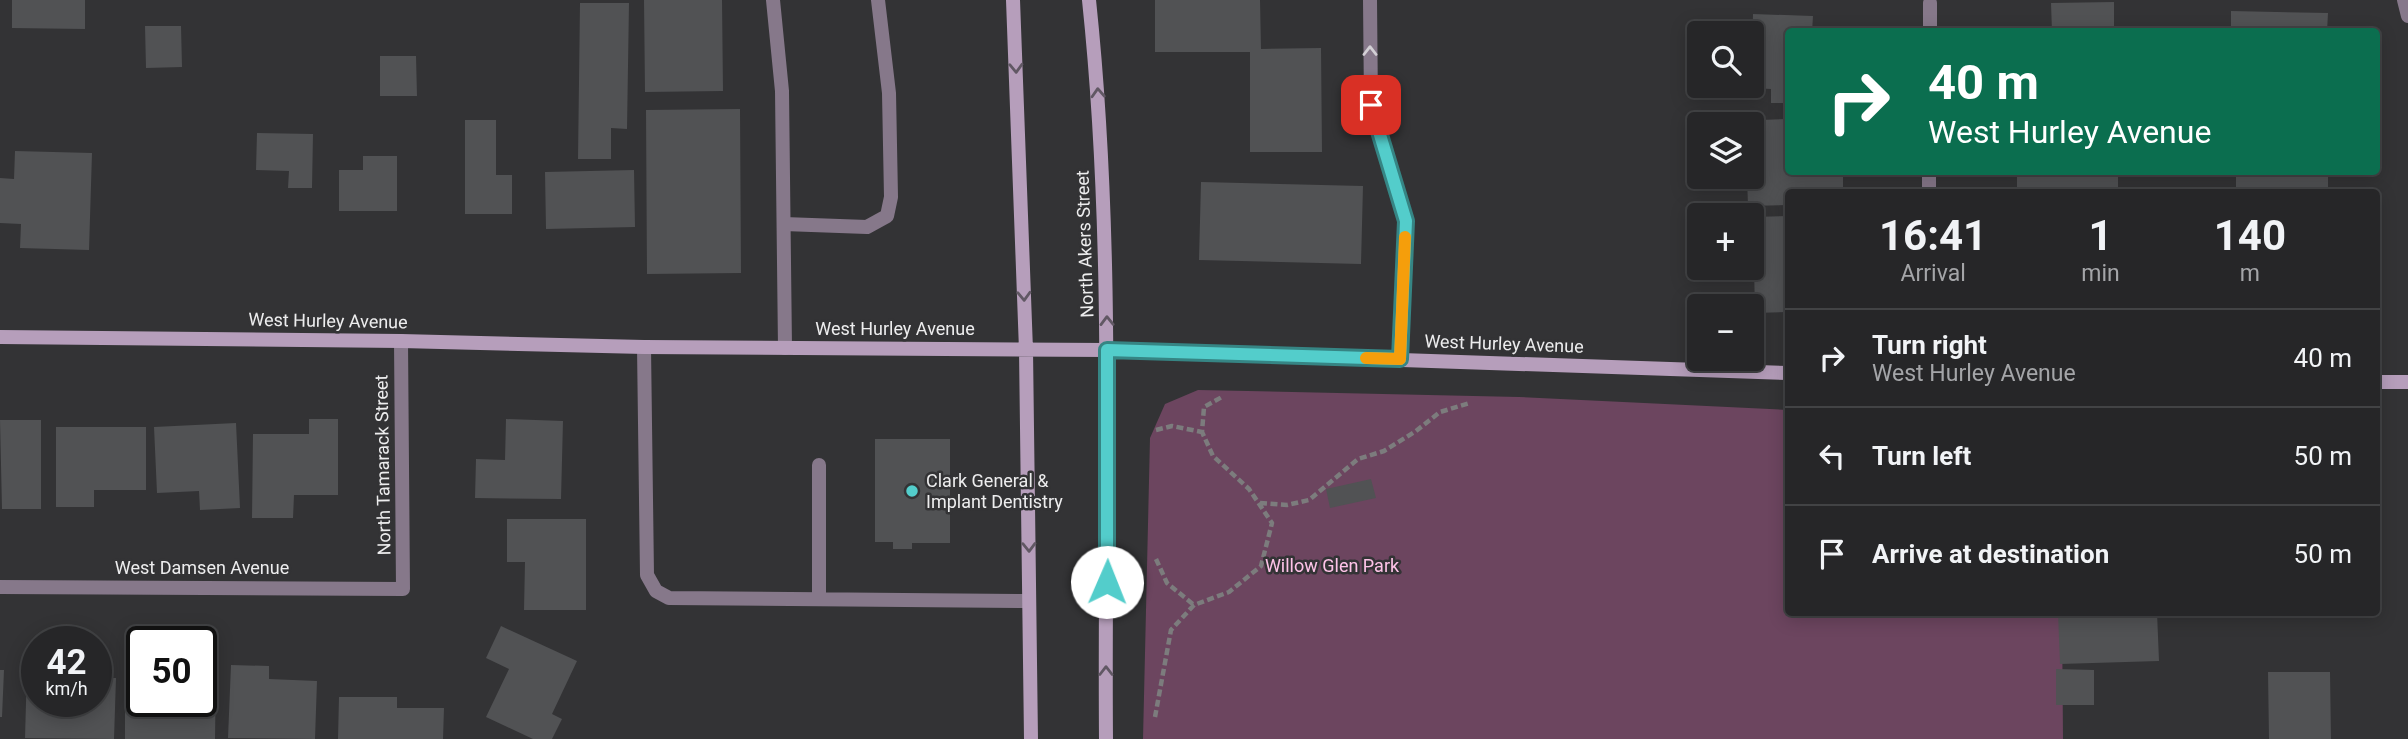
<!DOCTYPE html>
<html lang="en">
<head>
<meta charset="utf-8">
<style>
  :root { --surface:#262628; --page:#323234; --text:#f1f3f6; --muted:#a4a5a8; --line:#424345 }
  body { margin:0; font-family:Roboto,sans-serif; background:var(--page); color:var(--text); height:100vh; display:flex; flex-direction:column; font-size:26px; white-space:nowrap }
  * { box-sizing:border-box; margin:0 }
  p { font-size:23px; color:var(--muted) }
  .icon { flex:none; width:38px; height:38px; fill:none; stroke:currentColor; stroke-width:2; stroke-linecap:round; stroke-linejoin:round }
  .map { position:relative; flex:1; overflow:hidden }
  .details { position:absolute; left:1785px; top:189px; width:595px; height:427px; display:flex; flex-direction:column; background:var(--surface); border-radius:7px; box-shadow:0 4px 18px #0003,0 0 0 2px var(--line) }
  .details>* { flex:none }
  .top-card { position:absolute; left:1785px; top:28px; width:595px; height:147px; border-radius:7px; box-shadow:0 4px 18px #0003,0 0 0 2px var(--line); background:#0b6e4f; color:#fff; overflow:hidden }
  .tools { position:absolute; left:1687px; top:21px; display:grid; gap:14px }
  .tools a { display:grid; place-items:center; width:77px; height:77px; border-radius:7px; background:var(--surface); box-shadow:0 4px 18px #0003,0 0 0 2px var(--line); font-size:35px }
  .speed { position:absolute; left:21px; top:626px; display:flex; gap:14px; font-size:35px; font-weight:700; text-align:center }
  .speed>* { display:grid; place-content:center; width:91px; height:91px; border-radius:50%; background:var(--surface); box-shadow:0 4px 18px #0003,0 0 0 2px var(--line); line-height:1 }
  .speed small { font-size:18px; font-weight:400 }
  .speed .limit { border:4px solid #111; border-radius:10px; background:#fff; color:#111 }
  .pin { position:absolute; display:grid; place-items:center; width:60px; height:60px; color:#fff; margin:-30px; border-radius:14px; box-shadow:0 4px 10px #0006 }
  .me { position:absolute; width:77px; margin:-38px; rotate:1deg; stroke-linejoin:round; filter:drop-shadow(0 0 5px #0008) }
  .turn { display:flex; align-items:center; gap:24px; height:147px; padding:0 28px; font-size:32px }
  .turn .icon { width:91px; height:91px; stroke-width:2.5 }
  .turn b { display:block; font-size:49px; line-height:60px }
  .eta { display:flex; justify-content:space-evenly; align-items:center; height:119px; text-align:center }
  .eta b { font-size:42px; font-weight:700; line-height:49px }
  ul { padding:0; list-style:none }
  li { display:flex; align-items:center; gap:21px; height:98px; padding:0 28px; border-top:2px solid var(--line) }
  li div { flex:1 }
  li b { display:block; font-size:26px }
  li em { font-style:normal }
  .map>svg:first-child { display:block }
</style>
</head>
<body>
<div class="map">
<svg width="2408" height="739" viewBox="0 0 2408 739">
  <rect width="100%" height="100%" fill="#333335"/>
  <!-- green -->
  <path fill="#6c455f" d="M1198,390L1519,397L1788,410V612L2062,613L2063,739H1143L1150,438L1165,404Z"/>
  <!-- building -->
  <path fill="#515254" d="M12,0H85V29L12,28Z
    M644,0H722L723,91L645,92Z
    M1155,0H1260L1261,49L1321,48L1322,152H1250V52H1155Z
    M2114,2V32H2052L2051,3Z
    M580,3H629L627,129L611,128V159H578Z
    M2231,11L2328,13L2327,32H2231Z
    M1753,14L1813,16L1812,32H1788V103H1771V89L1751,88Z
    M145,26H181L182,67L146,68Z
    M380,56H416L417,96H380Z
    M740,109L741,273L647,274L646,110Z
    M1788,119V172H1843V192H1788V205L1748,206L1747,177H1752V154H1760V120Z
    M465,120H496V175H512V214H465Z
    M257,133L313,134L312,188H288L289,171L256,170Z
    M15,151L92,153L89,250L20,248L21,224L0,223V178L14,179Z
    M363,156H397V211H339V170H363Z
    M634,170L635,227L546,229L545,172Z
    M2017,172H2118V192H2017Z
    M2236,172H2328V192H2236Z
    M1201,182L1363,186L1361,264L1199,260Z
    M1788,216V312L1755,313L1753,217Z
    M309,419H338V495H294L293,518H252L253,434H309Z
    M506,419L563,421L561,499L475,498L476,459L505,460Z
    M0,420H41V509H2Z
    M236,423L240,508L200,510L199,491L157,493L154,427Z
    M56,427H146V490H94V507H56Z
    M875,439H950V543H912V549H893V542H875Z
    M1371,479L1376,498L1330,508L1326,489Z
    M507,519H586V610H524L525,562H507Z
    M2058,612H2157L2159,661L2060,664Z
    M501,626L577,661L552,714L562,719L552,739H533L486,717L509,669L486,658Z
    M231,665L269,666V679L317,681L315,739L228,738Z
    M27,667L37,668V702H96V678H116L114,739L25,738Z
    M2056,669L2094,670V705H2056Z
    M0,670H4L2,717H0Z
    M201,670H216L215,739H125V693H142V702H201Z
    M2268,672H2330L2331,739H2269Z
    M339,697H397V708H444L443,739H338Z"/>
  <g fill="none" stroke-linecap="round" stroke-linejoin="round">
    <!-- path -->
    <path stroke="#7c7c7d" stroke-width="4.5" stroke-dasharray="7 3.5" stroke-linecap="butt" d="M1156,430L1172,426L1202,432
      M1260,503L1287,505L1309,500L1358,459L1384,451L1416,431L1440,412L1470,403
      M1156,559L1167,583L1194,605
      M1155,717L1171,630L1194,605L1229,592L1261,566L1272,523L1249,489L1213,456L1202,432L1204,407L1222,397"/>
    <!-- lane -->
    <path stroke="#86788a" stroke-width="14" d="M773,0L782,91L785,348
      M1370,0L1371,105L1406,221L1400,359
      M784,224L867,227L887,216L891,197L889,93L878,0
      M644,347L647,575L656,591L669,598L1029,601
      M819,465V599"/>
    <!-- street -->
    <path stroke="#86788a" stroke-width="14" d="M2404,0L2408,16
      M1930,32V3
      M1929,192V172
      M0,587L403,589L401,341"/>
    <!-- secondary -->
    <path stroke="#b69ebb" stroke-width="14" d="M1013,0L1026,350L1031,739
      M1089,0C1115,246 1104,492 1106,739
      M0,337L401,341L644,347L1107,350L1788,373
      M2376,382H2408"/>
  </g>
  <!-- one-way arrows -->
  <defs><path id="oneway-chevron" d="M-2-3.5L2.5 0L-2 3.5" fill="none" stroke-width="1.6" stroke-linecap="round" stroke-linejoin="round" transform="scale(1.75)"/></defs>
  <use stroke="#d3d0d5" href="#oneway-chevron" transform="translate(1370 51) rotate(-90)"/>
  <g stroke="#615864">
    <use href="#oneway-chevron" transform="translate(1016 68) rotate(88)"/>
    <use href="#oneway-chevron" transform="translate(1098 93) rotate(-93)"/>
    <use href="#oneway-chevron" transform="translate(1024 296) rotate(88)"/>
    <use href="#oneway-chevron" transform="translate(1107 321) rotate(-91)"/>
    <use href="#oneway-chevron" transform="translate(1029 547) rotate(89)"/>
    <use href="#oneway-chevron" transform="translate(1106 671) rotate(-90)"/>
  </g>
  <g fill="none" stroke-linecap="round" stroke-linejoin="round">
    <!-- route casing -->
    <g stroke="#368584" stroke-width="18">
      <path id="route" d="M1107,582V350L1400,359L1406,221L1371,105"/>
    </g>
    <!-- route -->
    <use href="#route" stroke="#53cdcb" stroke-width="12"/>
    <!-- slow -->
    <path stroke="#f59e0b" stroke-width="12" d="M1366,358L1400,359L1405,237"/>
  </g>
  <!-- markers -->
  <circle fill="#53cdcb" stroke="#333335" stroke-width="2.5" cx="912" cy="491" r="7"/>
  <g text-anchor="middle" stroke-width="5" stroke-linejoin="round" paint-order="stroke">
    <!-- street labels -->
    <g font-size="18" fill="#ededee" stroke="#333335">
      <text transform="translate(1085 244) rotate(-92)" y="6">North Akers Street</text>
      <text transform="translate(328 321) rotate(1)" y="6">West Hurley Avenue</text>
      <text x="895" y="335">West Hurley Avenue</text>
      <text transform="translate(1504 344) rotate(2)" y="6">West Hurley Avenue</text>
      <text transform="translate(383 465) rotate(-91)" y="6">North Tamarack Street</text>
      <text x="202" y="574">West Damsen Avenue</text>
    </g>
    <!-- poi labels -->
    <g font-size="18" fill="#ededee" stroke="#333335" text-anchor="start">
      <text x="926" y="487">Clark General &amp;<tspan x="926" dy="21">Implant Dentistry</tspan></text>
    </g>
    <!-- park labels -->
    <g font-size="18" fill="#fec3e8" stroke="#333335">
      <text x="1332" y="572">Willow Glen Park</text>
    </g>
  </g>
</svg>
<div class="tools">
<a><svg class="icon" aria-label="search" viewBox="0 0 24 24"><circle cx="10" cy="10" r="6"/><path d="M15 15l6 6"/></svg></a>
<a><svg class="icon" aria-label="layers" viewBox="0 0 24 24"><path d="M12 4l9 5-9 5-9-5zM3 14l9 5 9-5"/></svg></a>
<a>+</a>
<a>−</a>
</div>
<div class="speed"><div>42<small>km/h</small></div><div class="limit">50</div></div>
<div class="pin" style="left:1371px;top:105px;background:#d93025"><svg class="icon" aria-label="arrive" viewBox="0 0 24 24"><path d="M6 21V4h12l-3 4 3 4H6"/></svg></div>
<svg class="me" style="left:1107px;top:582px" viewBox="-20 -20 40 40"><circle r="19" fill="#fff"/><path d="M0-13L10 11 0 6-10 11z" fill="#53cdcb"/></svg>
<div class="top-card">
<div class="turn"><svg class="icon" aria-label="right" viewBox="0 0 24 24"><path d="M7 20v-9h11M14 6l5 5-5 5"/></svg><div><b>40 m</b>West Hurley Avenue</div></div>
</div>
<section class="details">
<div class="eta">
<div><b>16:41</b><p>Arrival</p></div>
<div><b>1</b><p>min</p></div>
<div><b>140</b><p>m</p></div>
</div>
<ul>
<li><svg class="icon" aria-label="right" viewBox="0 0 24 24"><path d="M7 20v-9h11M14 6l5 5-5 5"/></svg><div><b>Turn right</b><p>West Hurley Avenue</p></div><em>40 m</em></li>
<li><svg class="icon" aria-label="left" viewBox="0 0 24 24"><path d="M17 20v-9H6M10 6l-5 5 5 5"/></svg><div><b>Turn left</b></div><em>50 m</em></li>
<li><svg class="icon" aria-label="arrive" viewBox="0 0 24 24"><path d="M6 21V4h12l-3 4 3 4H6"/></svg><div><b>Arrive at destination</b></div><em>50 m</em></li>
</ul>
</section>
</div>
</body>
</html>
